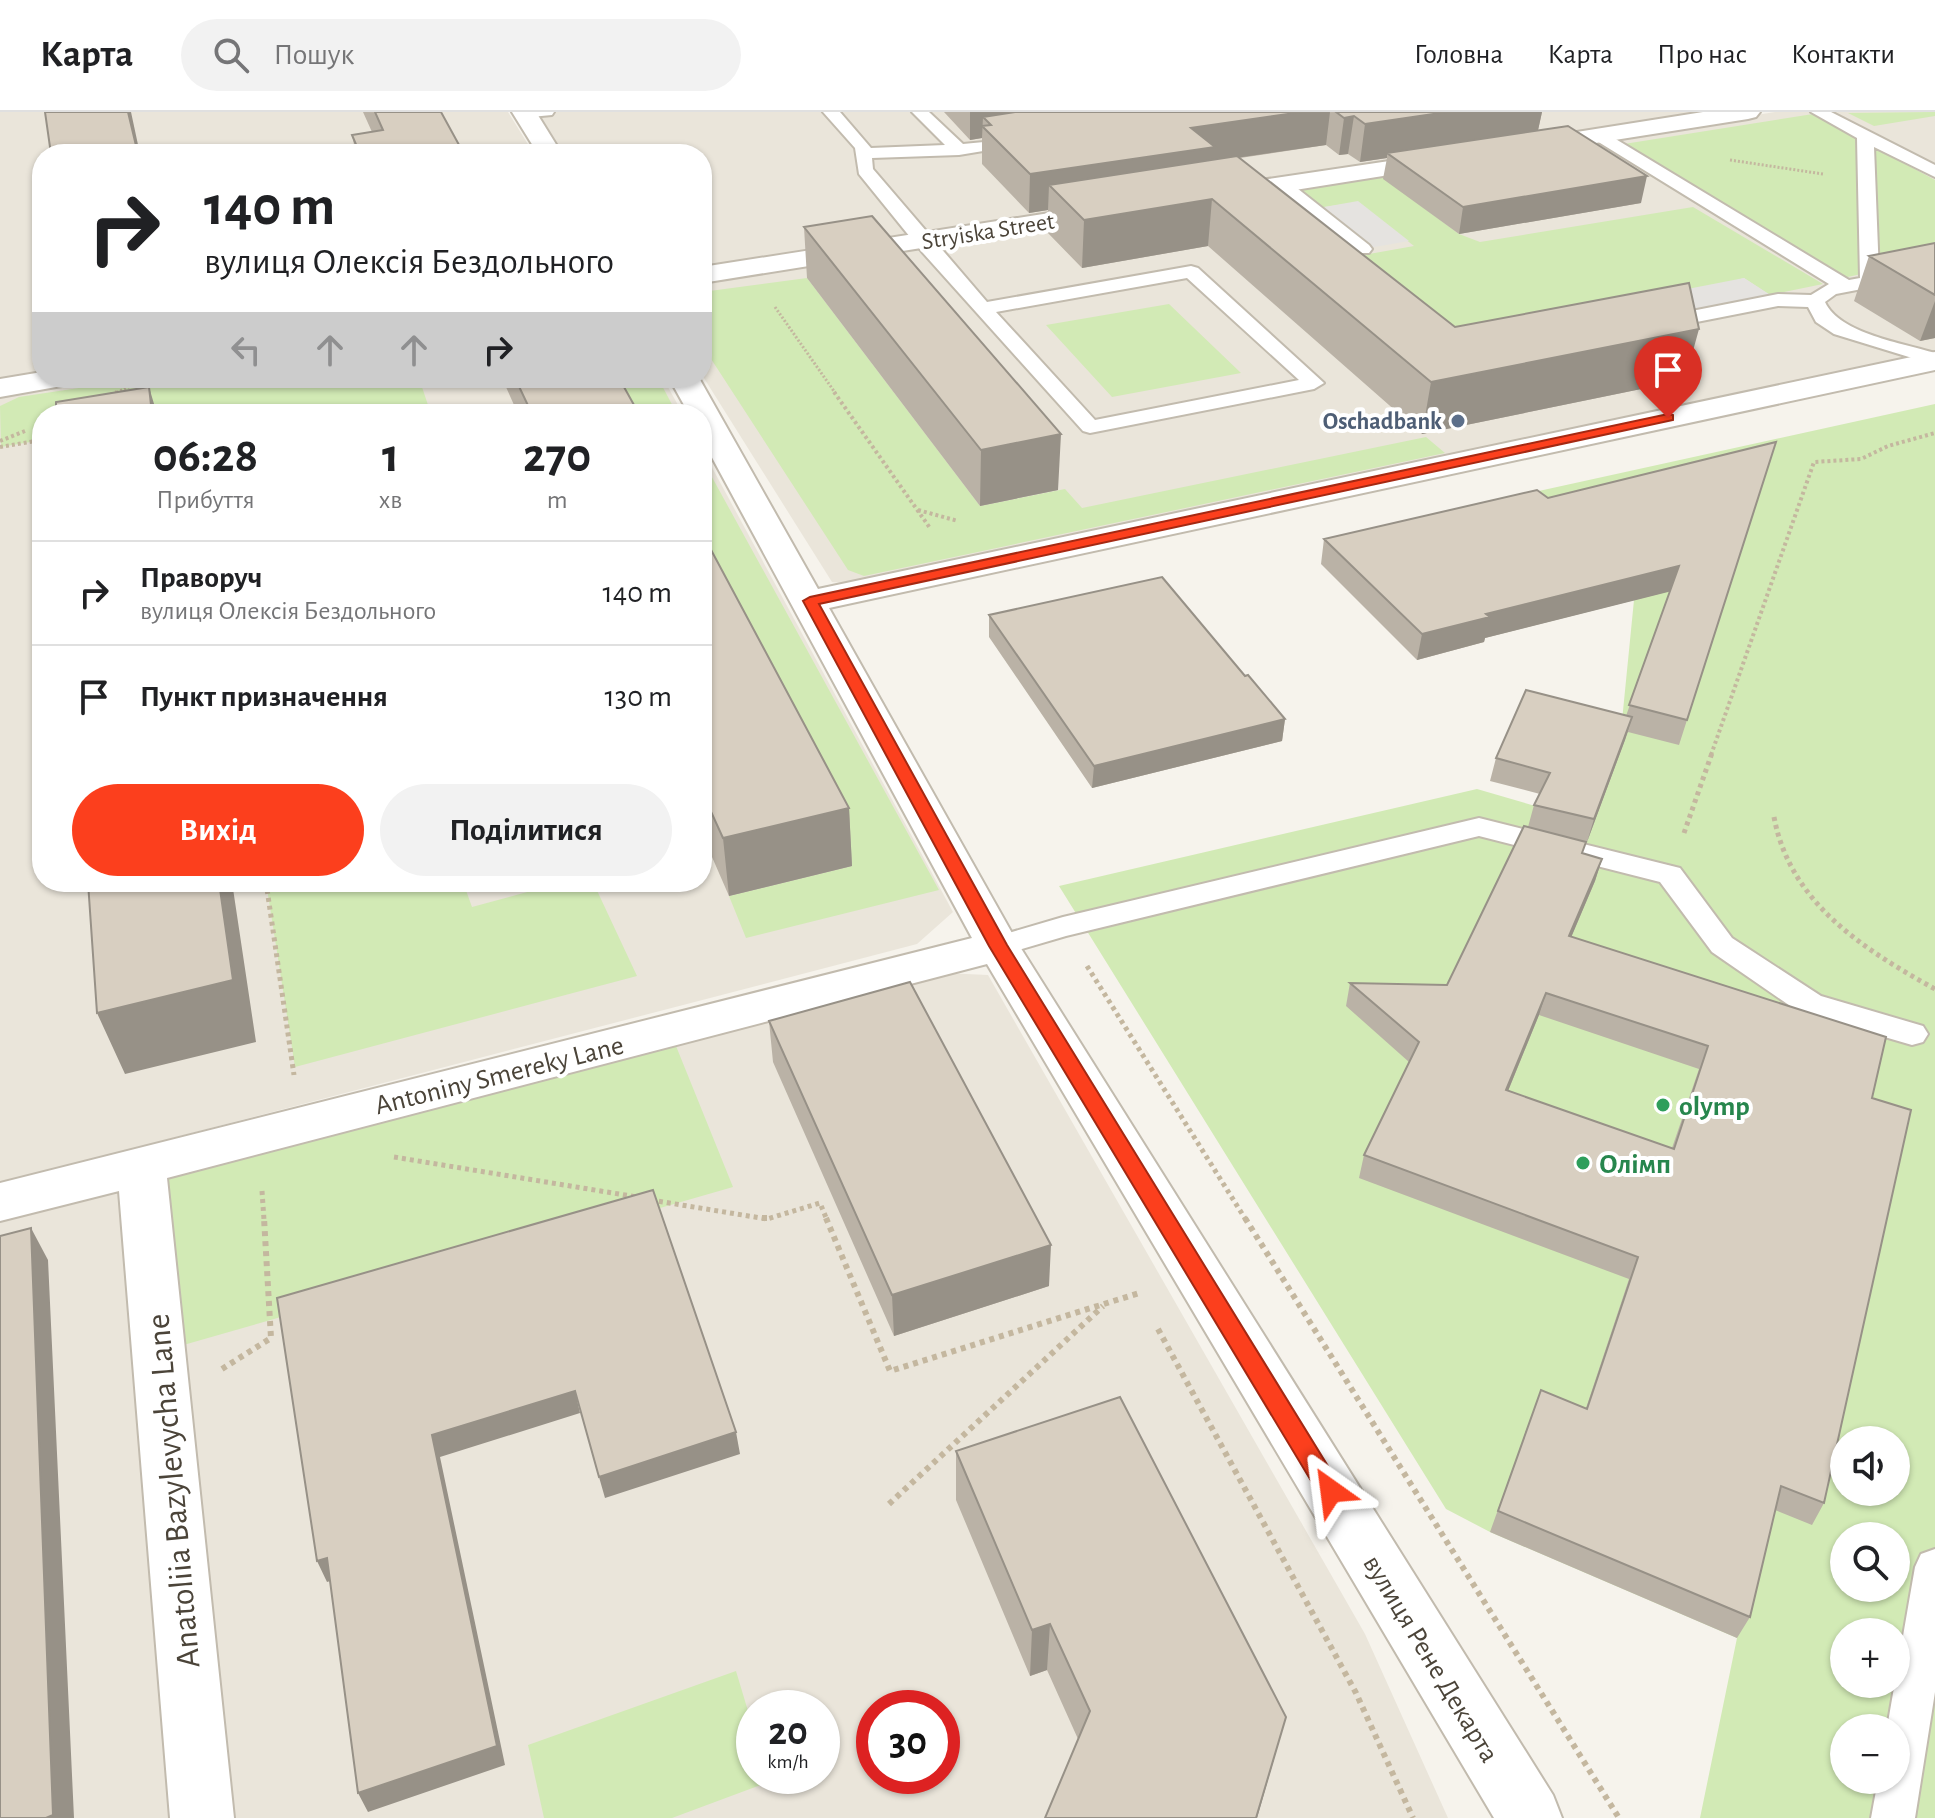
<!DOCTYPE html>
<html lang="uk">
<head>
<meta charset="utf-8">
<style>
  :root { --surface:#fff; --page:#f2f2f2; --text:#202124; --muted:#757577; --line:#e0e0e0; --accent:#fc3f1d }
  body { margin:0; font-family:"Alegreya Sans",sans-serif; background:var(--page); color:var(--text); height:100vh; display:flex; flex-direction:column; font-size:30px; white-space:nowrap }
  * { box-sizing:border-box; margin:0 }
  p { font-size:26px; color:var(--muted) }
  .icon { flex:none; width:44px; height:44px; fill:none; stroke:currentColor; stroke-width:2; stroke-linecap:round; stroke-linejoin:round }
  .map { position:relative; flex:1; overflow:hidden }
  .sheet { position:absolute; left:32px; top:292px; width:680px; height:488px; display:flex; flex-direction:column; background:var(--surface); border-radius:32px; box-shadow:0 2px 6px #0004 }
  .sheet>* { flex:none }
  .guide { position:absolute; left:32px; top:32px; width:680px; height:244px; border-radius:32px; box-shadow:0 2px 6px #0004; background:#fff; color:var(--text); overflow:hidden }
  .fabs { position:absolute; left:1830px; top:1314px; display:grid; gap:16px }
  .fabs a { display:grid; place-items:center; width:80px; height:80px; border-radius:50%; background:var(--surface); box-shadow:0 2px 6px #0004; font-size:40px }
  .speed { position:absolute; left:736px; top:1578px; display:flex; gap:16px; font-size:40px; font-weight:700; text-align:center }
  .speed>* { display:grid; place-content:center; width:104px; height:104px; border-radius:50%; background:var(--surface); box-shadow:0 2px 6px #0004; line-height:1 }
  .speed small { font-size:20px; font-weight:400 }
  .speed .limit { border:12px solid #d22; background:#fff; color:#111 }
  .pin { position:absolute; display:grid; place-items:center; width:68px; height:68px; color:#fff; margin:-82px -34px; border-radius:50% 50% 50% 0; rotate:-45deg; box-shadow:0 0 8px #0007 }
  .pin .icon { rotate:45deg }
  .me { position:absolute; width:88px; margin:-44px; rotate:329deg; stroke-linejoin:round; filter:drop-shadow(0 0 6px #0008) }
  .turn { display:flex; align-items:center; gap:28px; height:168px; padding:0 40px; font-size:36px }
  .turn .icon { width:104px; height:104px; stroke-width:2.5 }
  .turn b { display:block; font-size:56px; line-height:68px }
  .lanes { display:flex; align-items:center; height:76px; padding:0 40px; background:#0003; justify-content:center; gap:40px; direction:ltr }
  .lanes .off { opacity:.35 }
  .eta { display:flex; justify-content:space-evenly; align-items:center; height:136px; text-align:center }
  .eta b { font-size:48px; font-weight:600; line-height:56px }
  .action { display:flex; gap:16px; margin-top:auto; padding:16px 40px }
  .action a { flex:1; height:92px; border-radius:48px; background:var(--accent); color:#fff; font-size:32px; font-weight:600; line-height:92px; text-align:center }
  .action a+a { background:var(--page); color:var(--text) }
  ul { padding:0; list-style:none }
  li { display:flex; align-items:center; gap:24px; height:104px; padding:0 40px; border-top:2px solid var(--line) }
  li div { flex:1 }
  li b { display:block; font-size:30px }
  li em { font-style:normal }
  header { display:flex; align-items:center; gap:48px; box-sizing:border-box; height:112px; padding:0 40px; background:var(--surface); border-bottom:2px solid var(--line) }
  header strong { font-size:38px }
  nav { display:flex; gap:44px; margin-inline-start:auto; font-size:28px }
  .search { width:560px; height:72px; background:var(--page); display:flex; align-items:center; gap:20px; box-sizing:border-box; padding:0 28px; border-radius:44px; color:var(--muted); font-size:30px }
  .map>svg:first-child { display:block }
</style>
</head>
<body>
<header>
<strong>Карта</strong>
<div class="search"><svg class="icon" aria-label="search" viewBox="0 0 24 24"><circle cx="10" cy="10" r="6"/><path d="M15 15l6 6"/></svg>Пошук</div>
<nav><a>Головна</a><a>Карта</a><a>Про нас</a><a>Контакти</a></nav>
</header>
<div class="map">
<svg width="1935" height="1706" viewBox="0 0 1935 1706">
  <rect width="100%" height="100%" fill="#f6f3ec"/>
  <!-- residential -->
  <path fill="#eae5da" fill-rule="evenodd" d="M0,0H508L534,42H42V262L0,269Z
    M538,0H1712L702,158V42H564Z
    M1775,0H1935V242L858,472L832,470L702,263V170Z
    M107,266H663L683,302H42V770H702V337L953,800L917,832L0,1071V283Z
    M944,861L988,863L1365,1522L1448,1706H0V1109ZM754,1596H822V1664H754ZM874,1596H942V1664H874Z"/>
  <!-- green -->
  <path fill="#d2eab5" fill-rule="evenodd" d="M1935,0V4L1874,14L1848,1Z
    M1813,2L1935,68V146L1843,166L1624,32Z
    M1467,52L1409,85L1459,122L1480,130L1693,95L1823,172L1770,183L1744,166L1462,246L1341,147L1414,134L1358,90L1318,96L1298,78Z
    M807,166L980,394L1065,377L1082,396L1426,325L1445,341L864,464L848,458L702,233V180Z
    M1169,192L1241,261L1112,285L1046,213Z
    M145,266H419L431,302H42V328L1,335L0,294L19,285Z
    M600,266H658L677,302H618Z
    M1935,292V1706H1700L1737,1526L1490,1420L1446,1397L1059,774L1477,677L1593,711L1621,619L1634,488L1511,385ZM1844,1328H1896V1380H1844ZM1844,1424H1896V1476H1844ZM1844,1520H1896V1572H1844ZM1844,1616H1896V1668H1844Z
    M702,347L939,778L746,826L729,784L852,754L702,464Z
    M266,770H463L472,795L564,770H593L637,864L295,955Z
    M676,934L733,1075L180,1234L170,1087L166,1066Z
    M736,1559L754,1619V1664H767L769,1670L672,1706H544L528,1633Z"/>
  <!-- parking -->
  <path fill="#e5e3e0" d="M1358,89L1409,129L1363,137L1313,97Z
    M1744,166L1778,188L1600,223L1569,200Z"/>
  <g fill="none" stroke-linecap="round" stroke-linejoin="round">
    <!-- service casing -->
    <g stroke="#c2bbae" stroke-width="4">
      <path id="service" d="M520,0H554L552,3L520,6Z
        M823,0H840L871,36L945,33L912,0H929L963,32L1026,26L1028,29L1026,32L959,43L872,46L873,57L987,190L1191,154L1198,156L1324,271L1314,277L1090,321L1083,319L923,141L859,62L855,36ZM1187,166L1299,268L1095,308L996,200Z
        M1811,0H1831L1935,53V65L1874,35L1879,162L1935,151V163L1836,182L1825,190C1840,222 1903,231 1935,241V253L1834,222L1816,210L1808,195L1778,194L1656,218L1646,212L1656,206L1778,182L1811,183L1829,172L1592,26L1590,23L1592,20H1604L1849,168L1860,166L1857,26Z
        M1282,68L1288,69L1369,133L1372,137L1369,141H1357L1276,77L1273,73L1276,69Z
        M1479,706L1680,756L1732,826L1821,884L1923,914L1928,922L1923,930L1912,933L1799,900L1712,840L1660,770L1479,724L1066,824L998,844L988,841L983,834L988,827L1063,805Z
        M1935,1437V1580L1915,1706H1871L1878,1668H1896V1616H1887L1915,1455L1921,1442Z"/>
    </g>
    <!-- minor casing -->
    <g stroke="#c2bbae" stroke-width="4">
      <path id="minor" d="M512,0H536L562,42H538Z
        M1703,0H1760L1756,5L1748,7L1526,42L1517,40L1514,35L1517,30L1526,28Z
        M1443,41L1452,43L1455,48L1452,53L1214,91L1205,88L1201,83L1205,78L1214,75Z
        M1107,92L1116,95L1120,100L1116,105L702,171V155Z
        M1935,240V258L829,496L1017,830L1553,1683L1562,1706H1494L987,852L167,1066L234,1706H170L119,1079L0,1109V1071L972,826L702,327V302H689L669,266H699L818,477Z
        M42,260V266H77L73,272L0,285V267Z"/>
    </g>
    <!-- path-far3 -->
    <path stroke="#c4b79f" stroke-width="3" stroke-dasharray="2 2" stroke-linecap="butt" d="M1730,48L1823,62
      M775,195L836,282
      M443,273L454,266
      M113,282L149,266"/>
    <!-- path-far2 -->
    <path stroke="#c4b79f" stroke-width="4" stroke-dasharray="3 3" stroke-linecap="butt" d="M834,280L930,416
      M110,283L117,280
      M0,329L25,319
      M0,335L42,328
      M918,398L958,409
      M1711,643L1814,350L1861,347L1888,334L1935,321"/>
    <!-- path-far1 -->
    <path stroke="#c4b79f" stroke-width="5" stroke-dasharray="4 4" stroke-linecap="butt" d="M1774,705C1790,791 1863,837 1935,877
      M1684,721L1712,641
      M266,770L294,963
      M1087,854L1246,1108
      M394,1045L637,1085
      M262,1079L264,1108
      M651,1088L767,1107L820,1091L827,1108"/>
    <!-- path -->
    <path stroke="#c4b79f" stroke-width="6" stroke-dasharray="5 5" stroke-linecap="butt" d="M762,1106H769
      M826,1106L890,1259L1139,1181
      M1245,1106L1619,1706
      M1158,1217L1356,1581L1413,1706
      M222,1257L271,1226L264,1106
      M889,1392L1103,1194"/>
    <!-- service -->
    <use href="#service" fill="#fff" fill-rule="evenodd"/>
    <!-- minor -->
    <use href="#minor" fill="#fff" fill-rule="evenodd"/>
  </g>
  <!-- wall -->
  <path fill="#bab2a6" fill-rule="evenodd" d="M363,0H441L464,42H356L352,23L372,20Z
    M944,0H1542L1538,18L1641,91L1459,122L1383,67L1387,46L1360,50L1348,42L1339,43L1326,33L1240,46L1455,215L1685,268L1422,322L1208,134L1082,156L1047,120L1048,98L1029,101L982,52V26L970,28Z
    M804,115L1058,378L980,394L807,166Z
    M1935,131V226L1920,229L1854,189L1869,144Z
    M502,266H619L639,302H518Z
    M1776,330L1679,633L1628,620L1587,730L1528,715L1534,693L1540,682L1490,669L1496,646L1626,604L1670,479L1485,526L1484,530L1417,548L1321,452L1324,427L1548,386Z
    M702,421L849,696L852,754L729,784L702,722Z
    M989,503L1245,564L1285,607L1282,629L1092,676L989,525Z
    M1586,730L1582,741L1602,747L1595,769L1571,825L1872,986L1824,1391L1812,1413L1775,1398L1750,1505L1737,1526L1490,1420L1541,1278L1586,1296L1629,1167L1359,1066L1364,1043L1409,950L1346,894L1350,871L1447,873ZM1539,903L1699,957L1672,1036L1508,979Z
    M769,909L1049,1174L894,1224L773,950Z
    M956,1339L1274,1650L1078,1627L1047,1558L1030,1564L956,1388Z"/>
  <!-- shaded-wall -->
  <path fill="#979187" d="M128,0H131L140,42H138Z
    M970,0H1078L991,13L983,5L982,26L970,28Z
    M1302,0H1330L1326,33L1049,73L1048,98L1029,101L1030,62L1191,16Z
    M1447,0H1542L1537,23L1387,41V46L1360,50L1365,12Z
    M1354,4L1348,42L1339,43L1344,6Z
    M1647,64L1641,91L1459,122L1463,95Z
    M1212,87L1208,134L1082,156L1084,108Z
    M1935,189V226L1920,229Z
    M1699,217L1685,268L1422,322L1431,270Z
    M149,275L157,302H152Z
    M1061,322L1058,378L980,394L981,338Z
    M1679,454L1672,479L1485,526L1484,530L1417,548L1422,522L1486,502Z
    M1632,605L1625,628L1587,730L1594,707Z
    M1285,607L1282,629L1092,676L1094,654Z
    M849,696L852,754L729,784L723,726Z
    M1602,747L1595,769L1562,847L1569,824Z
    M219,770H232L256,930L125,962L97,901Z
    M1546,881L1539,903L1499,1001L1506,978Z
    M31,1116L48,1148L74,1706H46Z
    M1051,1133L1049,1174L894,1224L892,1183Z
    M575,1279L580,1301L440,1345L505,1653L368,1700L358,1681L432,1323Z
    M736,1320L740,1342L605,1386L599,1365Z
    M327,1446L337,1467L327,1470L317,1449Z
    M1050,1512L1047,1558L1030,1564L1032,1518Z
    M1286,1605L1257,1706H1256Z"/>
  <!-- building -->
  <path fill="#d8cfc1" stroke="#979187" stroke-width="2" fill-rule="evenodd" d="M45,0H128L138,42H51Z
    M375,0H441L464,42H360L352,23L383,18Z
    M1015,0H1302L1191,16L1215,35L1030,62L982,14L991,13L983,5Z
    M1336,0H1447L1365,12L1354,4L1344,6Z
    M1568,14L1647,64L1463,95L1387,41Z
    M1237,44L1455,215L1689,171L1699,217L1431,270L1212,87L1084,108L1049,73Z
    M872,104L1061,322L981,338L804,115Z
    M1935,131V183L1869,144Z
    M515,266H619L639,302H532Z
    M149,275L152,302H56V290Z
    M1776,330L1687,608L1629,593L1679,454L1486,502L1490,505L1422,522L1324,427L1537,378L1548,386Z
    M702,421L849,696L723,726L702,680Z
    M1162,465L1245,564L1248,563L1285,607L1094,654L989,503Z
    M1526,578L1632,605L1594,707L1534,693L1550,661L1496,646Z
    M1524,714L1586,730L1582,741L1602,747L1569,824L1886,925L1872,986L1911,998L1824,1391L1781,1374L1750,1505L1498,1399L1541,1278L1587,1297L1638,1145L1364,1043L1419,930L1350,871L1447,873ZM1546,881L1708,934L1674,1037L1506,978Z
    M88,770H219L233,868L97,901Z
    M910,870L1051,1133L892,1183L769,909Z
    M653,1078L736,1320L599,1365L575,1279L432,1323L497,1634L358,1681L327,1446L317,1449L277,1186Z
    M31,1116L53,1703L46,1706H0V1124Z
    M1120,1285L1286,1605L1256,1706H1045L1090,1599L1050,1512L1032,1518L956,1339Z"/>
  <!-- route -->
  <path fill="#fc3f1d" stroke="#a42913" stroke-width="2" d="M1668,302L1673,303V308L819,492L1007,833L1339,1372L1342,1379L1339,1387L1331,1390L1322,1387L989,834L803,489L810,485Z"/>
  <!-- markers -->
  <circle fill="#5c6f8a" stroke="#fff" stroke-width="3" cx="1458" cy="309" r="8"/>
  <g fill="#2e9e5b" stroke="#fff" stroke-width="3">
    <circle cx="1663" cy="993" r="8"/>
    <circle cx="1583" cy="1051" r="8"/>
  </g>
  <g text-anchor="middle" stroke-width="8" stroke-linejoin="round" paint-order="stroke">
    <!-- far-street labels -->
    <g font-size="24" fill="#4b4439" stroke="#fff">
      <text transform="translate(988 119) rotate(-9)" y="8">Stryiska Street</text>
    </g>
    <!-- far-service labels -->
    <g font-size="24" font-weight="bold" fill="#4e5e75" stroke="#fff" text-anchor="end">
      <text x="1442" y="317">Oschadbank</text>
    </g>
    <!-- street labels -->
    <g font-size="28" fill="#4b4439" stroke="#fff">
      <text transform="translate(499 962) rotate(-14)" y="10">Antoniny Smereky Lane</text>
      <text transform="translate(1432 1546) rotate(59)" y="10">вулиця Рене Декарта</text>
    </g>
    <!-- leisure labels -->
    <g font-size="28" font-weight="bold" fill="#27864d" stroke="#fff" text-anchor="start">
      <text x="1679" y="1003">olymp</text>
      <text x="1599" y="1061">Олімп</text>
    </g>
    <!-- near-street labels -->
    <g font-size="34" fill="#4b4439" stroke="#fff">
      <text transform="translate(172 1379) rotate(-95)" y="12">Anatoliia Bazylevycha Lane</text>
    </g>
  </g>
</svg>
<div class="fabs">
<a><svg class="icon" aria-label="sound" viewBox="0 0 24 24"><path d="M4 9h4l5-4v14l-5-4H4zM17 9q2 3 0 6"/></svg></a>
<a><svg class="icon" aria-label="search" viewBox="0 0 24 24"><circle cx="10" cy="10" r="6"/><path d="M15 15l6 6"/></svg></a>
<a>+</a>
<a>−</a>
</div>
<div class="speed"><div>20<small>km/h</small></div><div class="limit">30</div></div>
<div class="pin" style="left:1668px;top:306px;background:#d93025"><svg class="icon" aria-label="arrive" viewBox="0 0 24 24"><path d="M6 21V4h12l-3 4 3 4H6"/></svg></div>
<svg class="me" style="left:1331px;top:1379px" viewBox="-20 -20 40 40"><path d="M0-17L14 15 0 8-14 15z" fill="#fc3f1d" stroke="#fff" stroke-width="4"/></svg>
<div class="guide">
<div class="turn"><svg class="icon" aria-label="right" viewBox="0 0 24 24"><path d="M7 20v-9h11M14 6l5 5-5 5"/></svg><div><b>140 m</b>вулиця Олексія Бездольного</div></div>
<div class="lanes"><svg class="icon off" aria-label="left" viewBox="0 0 24 24"><path d="M17 20v-9H6M10 6l-5 5 5 5"/></svg><svg class="icon off" aria-label="ahead" viewBox="0 0 24 24"><path d="M12 20V5M6 11l6-6 6 6"/></svg><svg class="icon off" aria-label="ahead" viewBox="0 0 24 24"><path d="M12 20V5M6 11l6-6 6 6"/></svg><svg class="icon" aria-label="right" viewBox="0 0 24 24"><path d="M7 20v-9h11M14 6l5 5-5 5"/></svg></div>
</div>
<section class="sheet">
<div class="eta">
<div><b>06:28</b><p>Прибуття</p></div>
<div><b>1</b><p>хв</p></div>
<div><b>270</b><p>m</p></div>
</div>
<ul>
<li><svg class="icon" aria-label="right" viewBox="0 0 24 24"><path d="M7 20v-9h11M14 6l5 5-5 5"/></svg><div><b>Праворуч</b><p>вулиця Олексія Бездольного</p></div><em>140 m</em></li>
<li><svg class="icon" aria-label="arrive" viewBox="0 0 24 24"><path d="M6 21V4h12l-3 4 3 4H6"/></svg><div><b>Пункт призначення</b></div><em>130 m</em></li>
</ul>
<div class="action"><a>Вихід</a><a>Поділитися</a></div>
</section>
</div>
</body>
</html>
